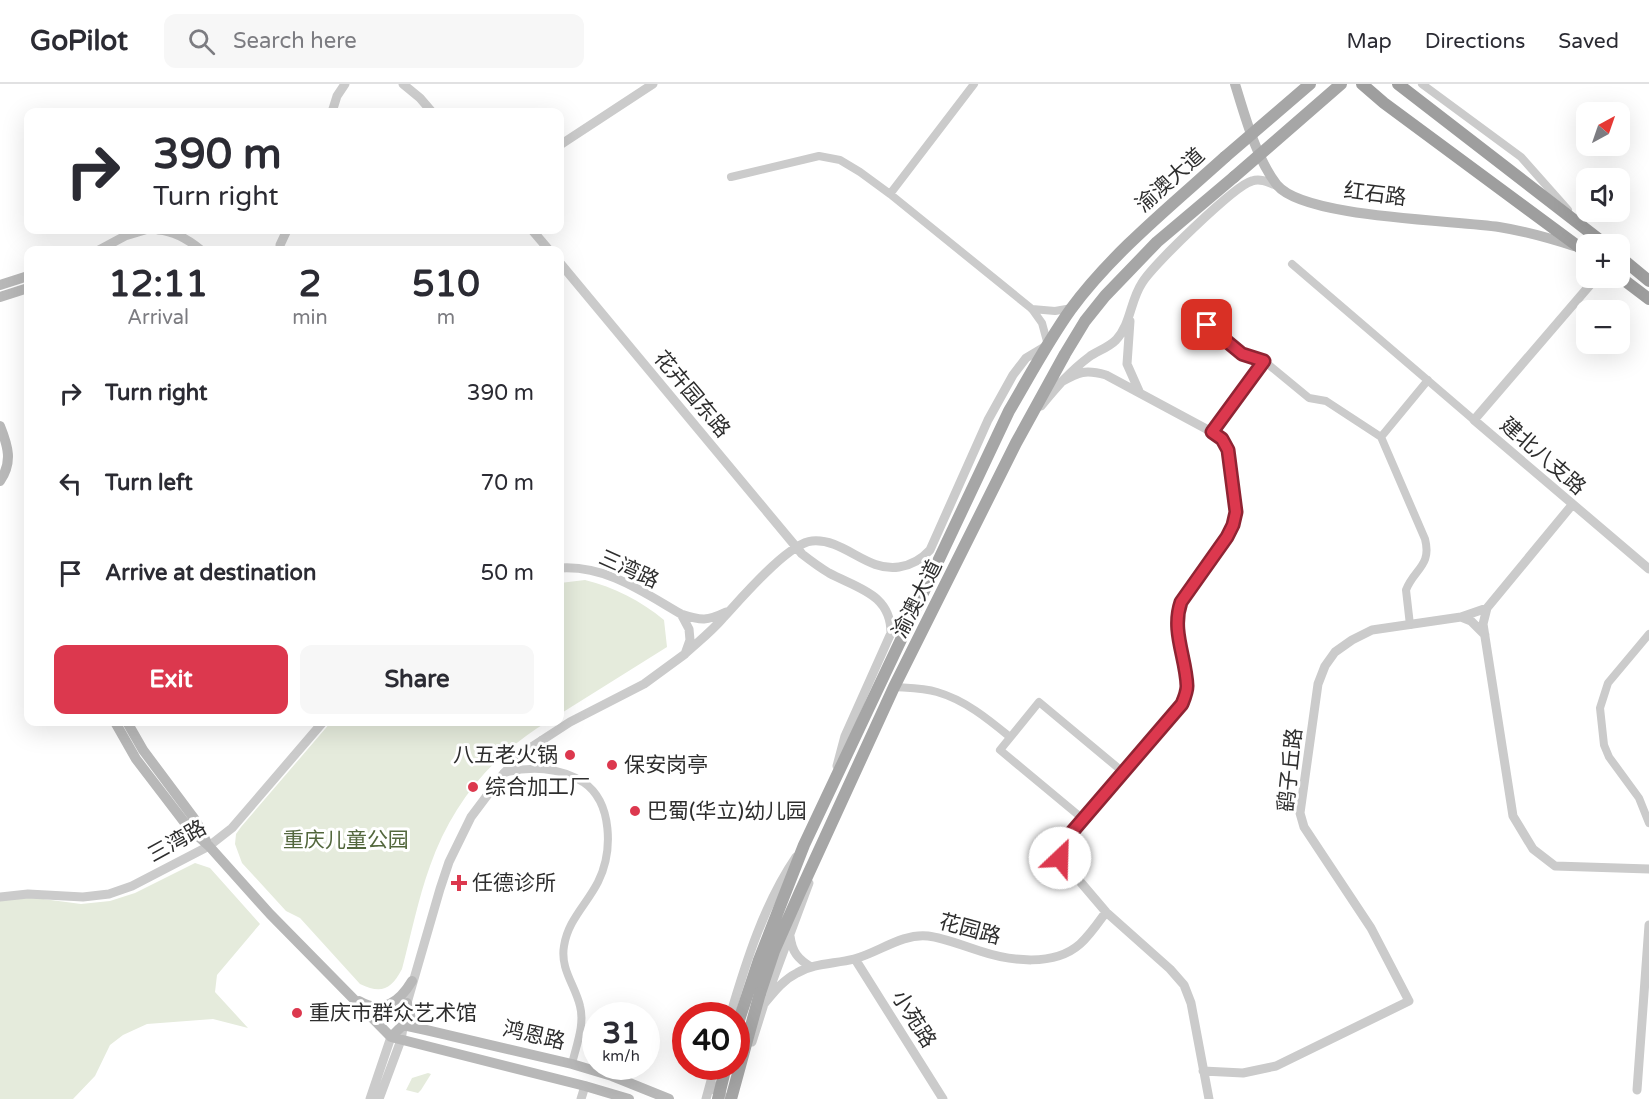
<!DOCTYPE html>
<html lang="en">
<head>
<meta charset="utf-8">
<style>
  :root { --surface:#fff; --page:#f7f7f7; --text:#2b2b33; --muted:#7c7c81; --line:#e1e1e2; --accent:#dc384e }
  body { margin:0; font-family:"Varela Round","Noto Sans SC",sans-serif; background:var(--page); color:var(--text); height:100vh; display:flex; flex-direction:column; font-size:22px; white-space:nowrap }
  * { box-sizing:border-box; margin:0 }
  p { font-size:20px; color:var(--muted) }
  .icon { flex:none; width:33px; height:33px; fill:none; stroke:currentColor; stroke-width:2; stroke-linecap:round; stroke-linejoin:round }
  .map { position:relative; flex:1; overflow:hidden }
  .sheet { position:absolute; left:24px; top:162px; width:540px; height:480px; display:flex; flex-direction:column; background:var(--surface); border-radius:12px; box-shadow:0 6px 24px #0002 }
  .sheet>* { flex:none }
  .guide { position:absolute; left:24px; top:24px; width:540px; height:126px; border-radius:12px; box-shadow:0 6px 24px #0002; background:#fff; color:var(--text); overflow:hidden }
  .needle { width:39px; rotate:40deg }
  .fabs { position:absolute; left:1576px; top:18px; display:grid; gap:12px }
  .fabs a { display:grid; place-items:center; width:54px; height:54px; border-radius:12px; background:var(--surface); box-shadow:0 6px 24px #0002; font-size:30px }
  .speed { position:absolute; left:582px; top:918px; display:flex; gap:12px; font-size:30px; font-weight:700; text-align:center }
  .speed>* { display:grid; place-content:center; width:78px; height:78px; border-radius:50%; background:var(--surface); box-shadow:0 6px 24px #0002; line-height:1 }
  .speed small { font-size:15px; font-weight:400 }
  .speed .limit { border:9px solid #d22; background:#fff; color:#111 }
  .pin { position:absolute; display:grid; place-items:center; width:51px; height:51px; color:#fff; margin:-26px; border-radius:12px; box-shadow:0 3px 9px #0006 }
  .me { position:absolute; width:66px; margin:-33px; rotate:24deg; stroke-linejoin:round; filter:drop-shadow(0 0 4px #0008) }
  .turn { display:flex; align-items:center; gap:21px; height:126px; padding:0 30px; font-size:27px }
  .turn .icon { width:78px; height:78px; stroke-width:2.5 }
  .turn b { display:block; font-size:42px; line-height:51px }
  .eta { display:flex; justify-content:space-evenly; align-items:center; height:102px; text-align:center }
  .eta b { font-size:36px; font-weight:700; line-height:42px }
  .cta { display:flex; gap:12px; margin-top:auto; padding:12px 30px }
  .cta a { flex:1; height:69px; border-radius:12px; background:var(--accent); color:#fff; font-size:24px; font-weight:700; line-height:69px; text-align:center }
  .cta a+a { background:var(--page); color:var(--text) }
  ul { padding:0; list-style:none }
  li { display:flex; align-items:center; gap:18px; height:90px; padding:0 30px }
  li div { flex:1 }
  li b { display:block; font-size:22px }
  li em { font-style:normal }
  header { display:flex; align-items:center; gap:36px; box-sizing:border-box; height:84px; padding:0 30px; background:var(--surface); border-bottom:2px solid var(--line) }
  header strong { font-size:28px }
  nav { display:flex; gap:33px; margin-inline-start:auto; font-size:21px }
  .search { width:420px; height:54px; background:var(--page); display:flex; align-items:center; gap:15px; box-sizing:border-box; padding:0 21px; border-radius:12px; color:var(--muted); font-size:22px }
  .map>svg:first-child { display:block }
</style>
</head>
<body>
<header>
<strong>GoPilot</strong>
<div class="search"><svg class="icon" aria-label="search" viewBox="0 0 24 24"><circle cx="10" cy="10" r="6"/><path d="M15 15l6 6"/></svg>Search here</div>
<nav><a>Map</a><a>Directions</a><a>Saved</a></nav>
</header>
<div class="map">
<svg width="1649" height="1015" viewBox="0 0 1649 1015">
  <rect width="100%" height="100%" fill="#fff"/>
  <!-- green -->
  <path fill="#e5ebdc" d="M585,496C614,503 641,517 664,536L667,563L560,630V499Z
    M331,638H547C491,672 452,720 430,782C418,815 411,851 402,885C391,906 381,910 360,900L300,834L286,827L242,779L235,760L236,750L241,743Z
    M195,779L210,784L260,840L217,891L215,908L248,944L213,935L147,940L123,951L110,961L95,992L73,1015H0V816L28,813L81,820L110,817L135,809Z
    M428,989L431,990L421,1006L418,1009L406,1006L412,994Z"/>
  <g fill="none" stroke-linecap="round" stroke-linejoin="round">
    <!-- minor -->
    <path stroke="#cbcbcb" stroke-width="8" d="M1422,0L1521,73L1568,126
      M731,93L819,72L840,76L860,88L890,110L1032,225L1042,239L1048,261
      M890,110L974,0
      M1292,180L1474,336
      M1032,225L1055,227L1072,224
      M1190,227L1242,270L1264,277L1309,314L1326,317L1381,353
      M1212,348L1264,277
      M1410,541L1406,506C1414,485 1432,482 1425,455L1381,353L1428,296
      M1649,550L1608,599L1600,624L1604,661L1609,673L1639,714L1649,739
      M894,603C908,604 924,604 937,608C965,616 988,635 1010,653
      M542,656L543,673L554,686
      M504,689C530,682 559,683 583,698C613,718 613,768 598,798C587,820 568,836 564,862C560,885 575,901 580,922C585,941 576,962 572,980
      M1083,735L1000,666L1039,618L1123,688"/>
    <!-- tertiary -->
    <path stroke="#cbcbcb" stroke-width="9" d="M403,0L420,14L432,28
      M332,28L337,12L345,0
      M560,61L653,0
      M158,146C174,147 189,156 201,166
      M532,146L549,166
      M99,166L125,152L145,146
      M280,166V161L287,146
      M560,179L802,470C811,477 819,483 829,489C857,504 891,510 891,549L845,652L837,682
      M1596,194L1474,336L1649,485
      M1130,237L1127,280L1139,307
      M1061,298C1079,288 1085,285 1106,291L1212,348L1222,355L1228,366L1236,428L1233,441L1227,453L1181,518C1171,547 1186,573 1187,602C1187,608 1184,615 1182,620L1060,762V774L1106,828L1170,885L1184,901L1191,919L1209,1015
      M1041,322C1056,304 1070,287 1089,273C1097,267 1108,264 1116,256C1131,240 1130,217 1142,199C1152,182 1235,101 1252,97C1261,94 1270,99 1278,102
      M1572,421L1487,524L1483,540L1513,732L1533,765L1555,782L1649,785
      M560,484C606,481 643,508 681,530C702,537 707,537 726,528
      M1461,533L1471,537L1485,551
      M686,569C698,558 712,547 723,534C740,516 788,459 812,457C844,454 866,488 899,483C912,481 921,476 930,466L988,336L1013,291L1026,274L1046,262
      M0,813L28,810L83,813L109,810L132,802L209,762L232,744L323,638
      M790,852C792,868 798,875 811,883
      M855,875L943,1015
      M764,920C774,908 783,896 797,889C814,879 835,880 854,875C878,869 902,849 928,852C945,854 963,862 980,867C1010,877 1054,883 1080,860C1090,851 1098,839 1106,828
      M730,932C746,878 764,820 796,773
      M752,958L764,920L809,799
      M1203,987L1243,989L1276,982L1409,917L1371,844L1304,743L1300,729L1318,600L1325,582L1335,568L1352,556L1372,546L1461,533L1487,524
      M711,997L713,1005L723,1012
      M1637,1006L1649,841
      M370,1015L391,953
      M379,1015L401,956L407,919L440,805L449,778L471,733L504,689L530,664L570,638L644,600L685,570L690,556L689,545L681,530
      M581,1015L585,1002
      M706,1015L715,982"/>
    <!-- secondary -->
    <path stroke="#b8b8b8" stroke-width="10" d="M1235,0C1245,32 1256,74 1277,101C1304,134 1453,136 1499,143C1524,147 1549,154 1574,162
      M0,201L28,192
      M0,213L28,204
      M0,342C8,362 13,378 0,397
      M115,638L136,675L188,743L209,762L270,830L391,953L585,1002L629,1015
      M127,638L143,666L196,737L206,757
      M359,917C383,931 400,917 412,897
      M407,919L411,935L423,944
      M391,953L403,941L426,946L572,980L612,992L669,1015"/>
    <!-- primary -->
    <path stroke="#a6a6a6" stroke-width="12" d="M760,909L774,867L800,808L894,603L1016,359L1065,270L1085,237L1105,212L1157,158L1234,93
      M736,945L759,876L804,761L1009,327C1029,293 1048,257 1071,225C1112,169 1173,120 1225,73"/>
    <!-- trunk -->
    <path stroke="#9e9e9e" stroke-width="12" d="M1362,0L1384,19L1587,169
      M1398,0L1605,160
      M1620,173L1649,197
      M1620,193L1649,215"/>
    <!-- primary-bridge -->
    <path stroke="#a6a6a6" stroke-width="12" d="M1225,73L1310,0
      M1234,93L1341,0
      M718,1015L726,982
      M731,1015L760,909"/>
  </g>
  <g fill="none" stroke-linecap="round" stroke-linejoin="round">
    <!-- route casing -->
    <g stroke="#8f2433" stroke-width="15">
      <path id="route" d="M1060,774V762L1182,620C1184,615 1187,608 1187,602C1186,573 1171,547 1181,518L1227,453L1233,441L1236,428L1228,366L1222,355L1212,348L1264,277L1242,270L1207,241"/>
    </g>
    <!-- route -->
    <use href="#route" stroke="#dc384e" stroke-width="10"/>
  </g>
  <!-- markers -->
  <g fill="#dc384e" stroke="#fff" stroke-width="2">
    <circle cx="570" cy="671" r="6"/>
    <circle cx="612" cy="681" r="6"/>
    <circle cx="473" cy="703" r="6"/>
    <circle cx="635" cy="727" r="6"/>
    <path d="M456 790h6v6h6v6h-6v6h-6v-6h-6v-6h6z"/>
    <circle cx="297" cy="929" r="6"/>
  </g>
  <g text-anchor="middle" stroke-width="6" stroke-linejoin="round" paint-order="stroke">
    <!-- street labels -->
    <g font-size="21" fill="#2e2e2e" stroke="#fff">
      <text transform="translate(1170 96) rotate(-42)" y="7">渝澳大道</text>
      <text transform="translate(1375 110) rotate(7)" y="7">红石路</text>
      <text transform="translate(692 310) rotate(50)" y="7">花卉园东路</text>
      <text transform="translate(1543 372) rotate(41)" y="7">建北八支路</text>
      <text transform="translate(629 485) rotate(24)" y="7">三湾路</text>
      <text transform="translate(917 515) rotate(-63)" y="7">渝澳大道</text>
      <text transform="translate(1290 686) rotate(-84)" y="7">鹞子丘路</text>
      <text transform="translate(177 757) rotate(-29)" y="7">三湾路</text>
      <text transform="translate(970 845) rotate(15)" y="7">花园路</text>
      <text transform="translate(914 935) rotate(58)" y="7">小苑路</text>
      <text transform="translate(534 951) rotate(13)" y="7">鸿恩路</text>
    </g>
    <!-- poi labels -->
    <g font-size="21" fill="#2e2e2e" stroke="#fff" text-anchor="start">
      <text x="558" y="678" text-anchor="end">八五老火锅</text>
      <text x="624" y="688">保安岗亭</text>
      <text x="485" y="710">综合加工厂</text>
      <text x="647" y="734">巴蜀(华立)幼儿园</text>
      <text x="472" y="806">任德诊所</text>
      <text x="309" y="936">重庆市群众艺术馆</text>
    </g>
    <!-- park labels -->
    <g font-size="21" fill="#53673d" stroke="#fff">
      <text x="346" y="763">重庆儿童公园</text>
    </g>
  </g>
</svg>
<div class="fabs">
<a><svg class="needle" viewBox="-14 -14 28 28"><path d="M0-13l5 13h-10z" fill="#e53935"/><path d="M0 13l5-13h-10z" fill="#7c7c81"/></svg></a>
<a><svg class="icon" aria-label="sound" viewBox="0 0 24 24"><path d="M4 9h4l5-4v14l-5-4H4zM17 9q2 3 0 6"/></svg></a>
<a>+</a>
<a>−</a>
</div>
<div class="speed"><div>31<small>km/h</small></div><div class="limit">40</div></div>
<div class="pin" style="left:1207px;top:241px;background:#d93025"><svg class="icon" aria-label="arrive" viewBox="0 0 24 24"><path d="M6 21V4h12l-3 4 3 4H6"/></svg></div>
<svg class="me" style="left:1060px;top:774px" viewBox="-20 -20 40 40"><circle r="19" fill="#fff"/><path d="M0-13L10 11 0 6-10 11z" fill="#dc384e"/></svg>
<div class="guide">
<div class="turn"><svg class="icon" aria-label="right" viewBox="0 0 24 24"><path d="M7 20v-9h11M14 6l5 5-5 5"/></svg><div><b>390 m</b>Turn right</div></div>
</div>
<section class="sheet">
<div class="eta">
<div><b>12:11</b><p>Arrival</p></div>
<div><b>2</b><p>min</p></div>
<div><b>510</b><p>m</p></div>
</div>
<ul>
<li><svg class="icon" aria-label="right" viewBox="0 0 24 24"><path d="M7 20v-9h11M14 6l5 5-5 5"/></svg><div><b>Turn right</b></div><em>390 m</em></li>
<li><svg class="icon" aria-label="left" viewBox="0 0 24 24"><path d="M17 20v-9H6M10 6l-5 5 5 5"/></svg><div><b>Turn left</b></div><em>70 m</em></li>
<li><svg class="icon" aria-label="arrive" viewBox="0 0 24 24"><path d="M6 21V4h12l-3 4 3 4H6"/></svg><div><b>Arrive at destination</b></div><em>50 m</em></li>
</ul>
<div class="cta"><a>Exit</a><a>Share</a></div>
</section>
</div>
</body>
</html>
